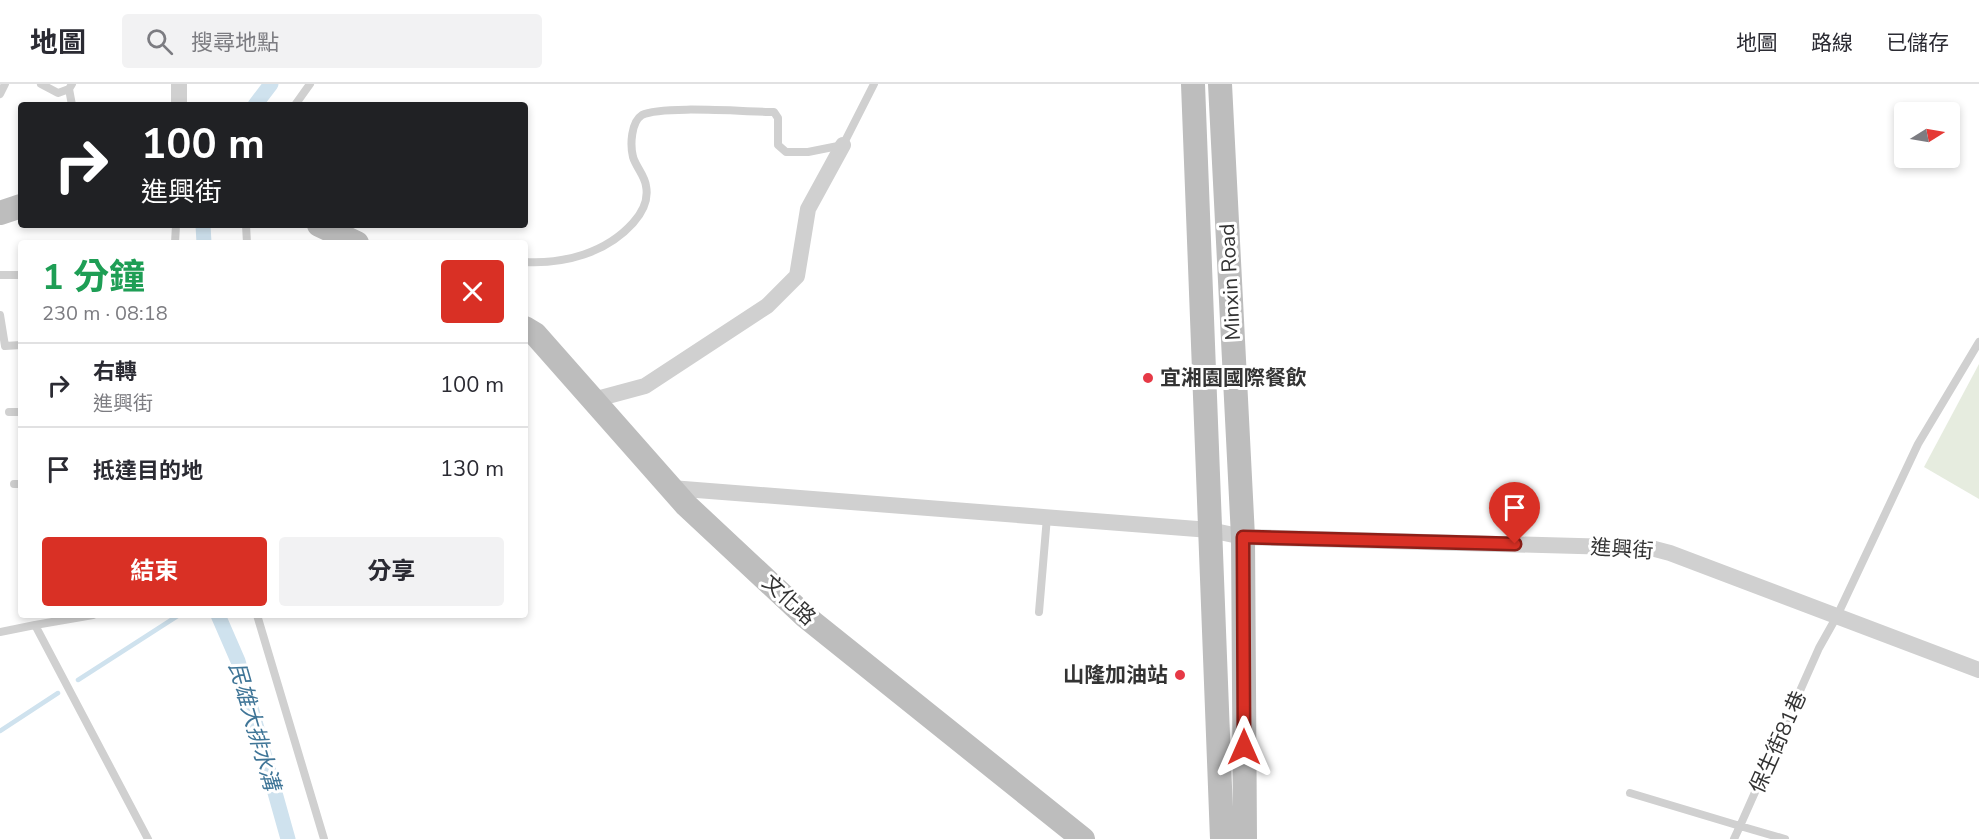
<!DOCTYPE html>
<html lang="zh-TW">
<head>
<meta charset="utf-8">
<style>
  :root { --surface:#fff; --page:#f2f2f3; --text:#2b2b33; --muted:#7c7c81; --line:#e1e1e2; --accent:#d93025 }
  body { margin:0; font-family:"Nunito Sans","Noto Sans TC",sans-serif; background:var(--page); color:var(--text); height:100vh; display:flex; flex-direction:column; font-size:22px; white-space:nowrap }
  * { box-sizing:border-box; margin:0 }
  p { font-size:20px; color:var(--muted) }
  .icon { flex:none; width:33px; height:33px; fill:none; stroke:currentColor; stroke-width:2; stroke-linecap:round; stroke-linejoin:round }
  .map { position:relative; flex:1; overflow:hidden }
  .panel { position:absolute; left:18px; top:156px; width:510px; height:378px; display:flex; flex-direction:column; background:var(--surface); border-radius:6px; box-shadow:0 3px 9px #0003 }
  .panel>* { flex:none }
  .guide { position:absolute; left:18px; top:18px; width:510px; height:126px; border-radius:6px; box-shadow:0 3px 9px #0003; background:#202124; color:#fff; overflow:hidden }
  .needle { width:39px; rotate:79deg }
  .controls { position:absolute; left:1894px; top:18px; display:grid; gap:12px }
  .controls a { display:grid; place-items:center; width:66px; height:66px; border-radius:6px; background:var(--surface); box-shadow:0 3px 9px #0003; font-size:30px }
  .pin { position:absolute; display:grid; place-items:center; width:51px; height:51px; color:#fff; margin:-62px -26px; border-radius:50% 50% 50% 0; rotate:-45deg; box-shadow:0 0 6px #0007 }
  .pin .icon { rotate:45deg }
  .me { position:absolute; width:66px; margin:-33px; rotate:0deg; stroke-linejoin:round; filter:drop-shadow(0 0 4px #0008) }
  .turn { display:flex; align-items:center; gap:21px; height:126px; padding:0 24px; font-size:27px }
  .turn .icon { width:78px; height:78px; stroke-width:2.5 }
  .turn b { display:block; font-size:42px; line-height:51px }
  .round { display:grid; place-items:center; flex:none; width:63px; height:63px; border-radius:6px; background:var(--page) }
  .summary { display:flex; align-items:center; justify-content:space-between; height:102px; padding:0 24px }
  h1 { font-size:36px; font-weight:700; line-height:45px; color:#1e9e55 }
  .action { display:flex; gap:12px; margin-top:auto; padding:12px 24px }
  .action a { flex:1; height:69px; border-radius:6px; background:var(--accent); color:#fff; font-size:24px; font-weight:700; line-height:69px; text-align:center }
  .action a+a { background:var(--page); color:var(--text) }
  ul { padding:0; list-style:none }
  li { display:flex; align-items:center; gap:18px; height:84px; padding:0 24px; border-top:2px solid var(--line) }
  li div { flex:1 }
  li b { display:block; font-size:22px }
  li em { font-style:normal }
  header { display:flex; align-items:center; gap:36px; box-sizing:border-box; height:84px; padding:0 30px; background:var(--surface); border-bottom:2px solid var(--line) }
  header strong { font-size:28px }
  nav { display:flex; gap:33px; margin-inline-start:auto; font-size:21px }
  .search { width:420px; height:54px; background:var(--page); display:flex; align-items:center; gap:15px; box-sizing:border-box; padding:0 21px; border-radius:6px; color:var(--muted); font-size:22px }
  .map>svg:first-child { display:block }
</style>
</head>
<body>
<header>
<strong>地圖</strong>
<div class="search"><svg class="icon" aria-label="search" viewBox="0 0 24 24"><circle cx="10" cy="10" r="6"/><path d="M15 15l6 6"/></svg>搜尋地點</div>
<nav><a>地圖</a><a>路線</a><a>已儲存</a></nav>
</header>
<div class="map">
<svg width="1979" height="755" viewBox="0 0 1979 755">
  <rect width="100%" height="100%" fill="#fff"/>
  <!-- park -->
  <path fill="#e6ecdf" d="M1979,280V415L1924,383Z"/>
  <g fill="none" stroke-linecap="round" stroke-linejoin="round">
    <!-- stream -->
    <path stroke="#cfe2ee" stroke-width="4.5" d="M78,596L179,531
      M0,647L58,609"/>
    <!-- canal -->
    <path stroke="#cfe2ee" stroke-width="15" d="M255,21L271,0
      M203,141L204,159
      M218,531L238,577L288,755"/>
    <!-- lane -->
    <path stroke="#d0d0d0" stroke-width="8" d="M41,0L58,9L69,5L72,0
      M69,5L72,21
      M0,10L5,0
      M295,21L310,0
      M246,141L247,159
      M175,159L176,141
      M525,178C565,180 606,169 633,139C642,129 649,117 646,102C645,92 636,83 633,73C630,61 631,38 642,31C661,21 749,28 774,28L778,34V61L786,68H808L843,61L874,0
      M0,191H21
      M0,231L5,262L21,261
      M9,328H21
      M14,400H21
      M1039,528L1047,433
      M257,531L324,755
      M35,541L93,531
      M0,548L35,541L148,755
      M1630,709L1740,742L1734,755
      M1785,755L1740,742L1819,564L1837,532L1918,360L1979,258"/>
    <!-- street -->
    <path stroke="#d0d0d0" stroke-width="16" d="M179,21V0
      M593,316L645,302L767,222L797,192L808,125L843,61
      M671,404L1210,446L1243,453L1651,464L1670,469L1979,586"/>
    <!-- secondary -->
    <path stroke="#bdbdbd" stroke-width="24" d="M1193,0L1222,755
      M1220,0L1243,453L1245,755
      M0,129L21,122
      M319,141L357,159
      M525,244L535,250L686,421L806,533L1083,755"/>
  </g>
  <g fill="none" stroke-linecap="round" stroke-linejoin="round">
    <!-- route casing -->
    <g stroke="#8d1f18" stroke-width="15">
      <path id="route" d="M1244,663L1243,453L1515,460"/>
    </g>
    <!-- route -->
    <use href="#route" stroke="#d93025" stroke-width="10"/>
  </g>
  <!-- markers -->
  <g fill="#e63946" stroke="#fff" stroke-width="2">
    <circle cx="1148" cy="294" r="6"/>
    <circle cx="1180" cy="591" r="6"/>
  </g>
  <g text-anchor="middle" stroke-width="6" stroke-linejoin="round" paint-order="stroke">
    <!-- street labels -->
    <g font-size="21" fill="#333" stroke="#fff">
      <text transform="translate(1230 198) rotate(-93)" y="7">Minxin Road</text>
      <text transform="translate(1622 465) rotate(4)" y="7">進興街</text>
      <text transform="translate(789 516) rotate(42)" y="7">文化路</text>
      <text transform="translate(1778 658) rotate(-66)" y="7">保生街81巷</text>
    </g>
    <!-- poi labels -->
    <g font-size="21" font-weight="bold" fill="#333" stroke="#fff" text-anchor="start">
      <text x="1160" y="301">宜湘園國際餐飲</text>
      <text x="1168" y="598" text-anchor="end">山隆加油站</text>
    </g>
    <!-- water labels -->
    <g font-size="22" font-style="italic" fill="#3f7597" stroke="#fff">
      <text transform="translate(255 642) rotate(74)" y="8">民雄大排水溝</text>
    </g>
  </g>
</svg>
<div class="controls">
<a><svg class="needle" viewBox="-14 -14 28 28"><path d="M0-13l5 13h-10z" fill="#e53935"/><path d="M0 13l5-13h-10z" fill="#7c7c81"/></svg></a>
</div>
<div class="pin" style="left:1515px;top:460px;background:#d93025"><svg class="icon" aria-label="arrive" viewBox="0 0 24 24"><path d="M6 21V4h12l-3 4 3 4H6"/></svg></div>
<svg class="me" style="left:1244px;top:663px" viewBox="-20 -20 40 40"><path d="M0-17L14 15 0 8-14 15z" fill="#d93025" stroke="#fff" stroke-width="4"/></svg>
<div class="guide">
<div class="turn"><svg class="icon" aria-label="right" viewBox="0 0 24 24"><path d="M7 20v-9h11M14 6l5 5-5 5"/></svg><div><b>100 m</b>進興街</div></div>
</div>
<section class="panel">
<div class="summary"><div><h1>1 分鐘</h1><p>230 m · 08:18</p></div><a class="round" style="background:#d93025;color:#fff"><svg class="icon" aria-label="close" viewBox="0 0 24 24"><path d="M6 6l12 12M18 6L6 18"/></svg></a></div>
<ul>
<li><svg class="icon" aria-label="right" viewBox="0 0 24 24"><path d="M7 20v-9h11M14 6l5 5-5 5"/></svg><div><b>右轉</b><p>進興街</p></div><em>100 m</em></li>
<li><svg class="icon" aria-label="arrive" viewBox="0 0 24 24"><path d="M6 21V4h12l-3 4 3 4H6"/></svg><div><b>抵達目的地</b></div><em>130 m</em></li>
</ul>
<div class="action"><a>結束</a><a>分享</a></div>
</section>
</div>
</body>
</html>
